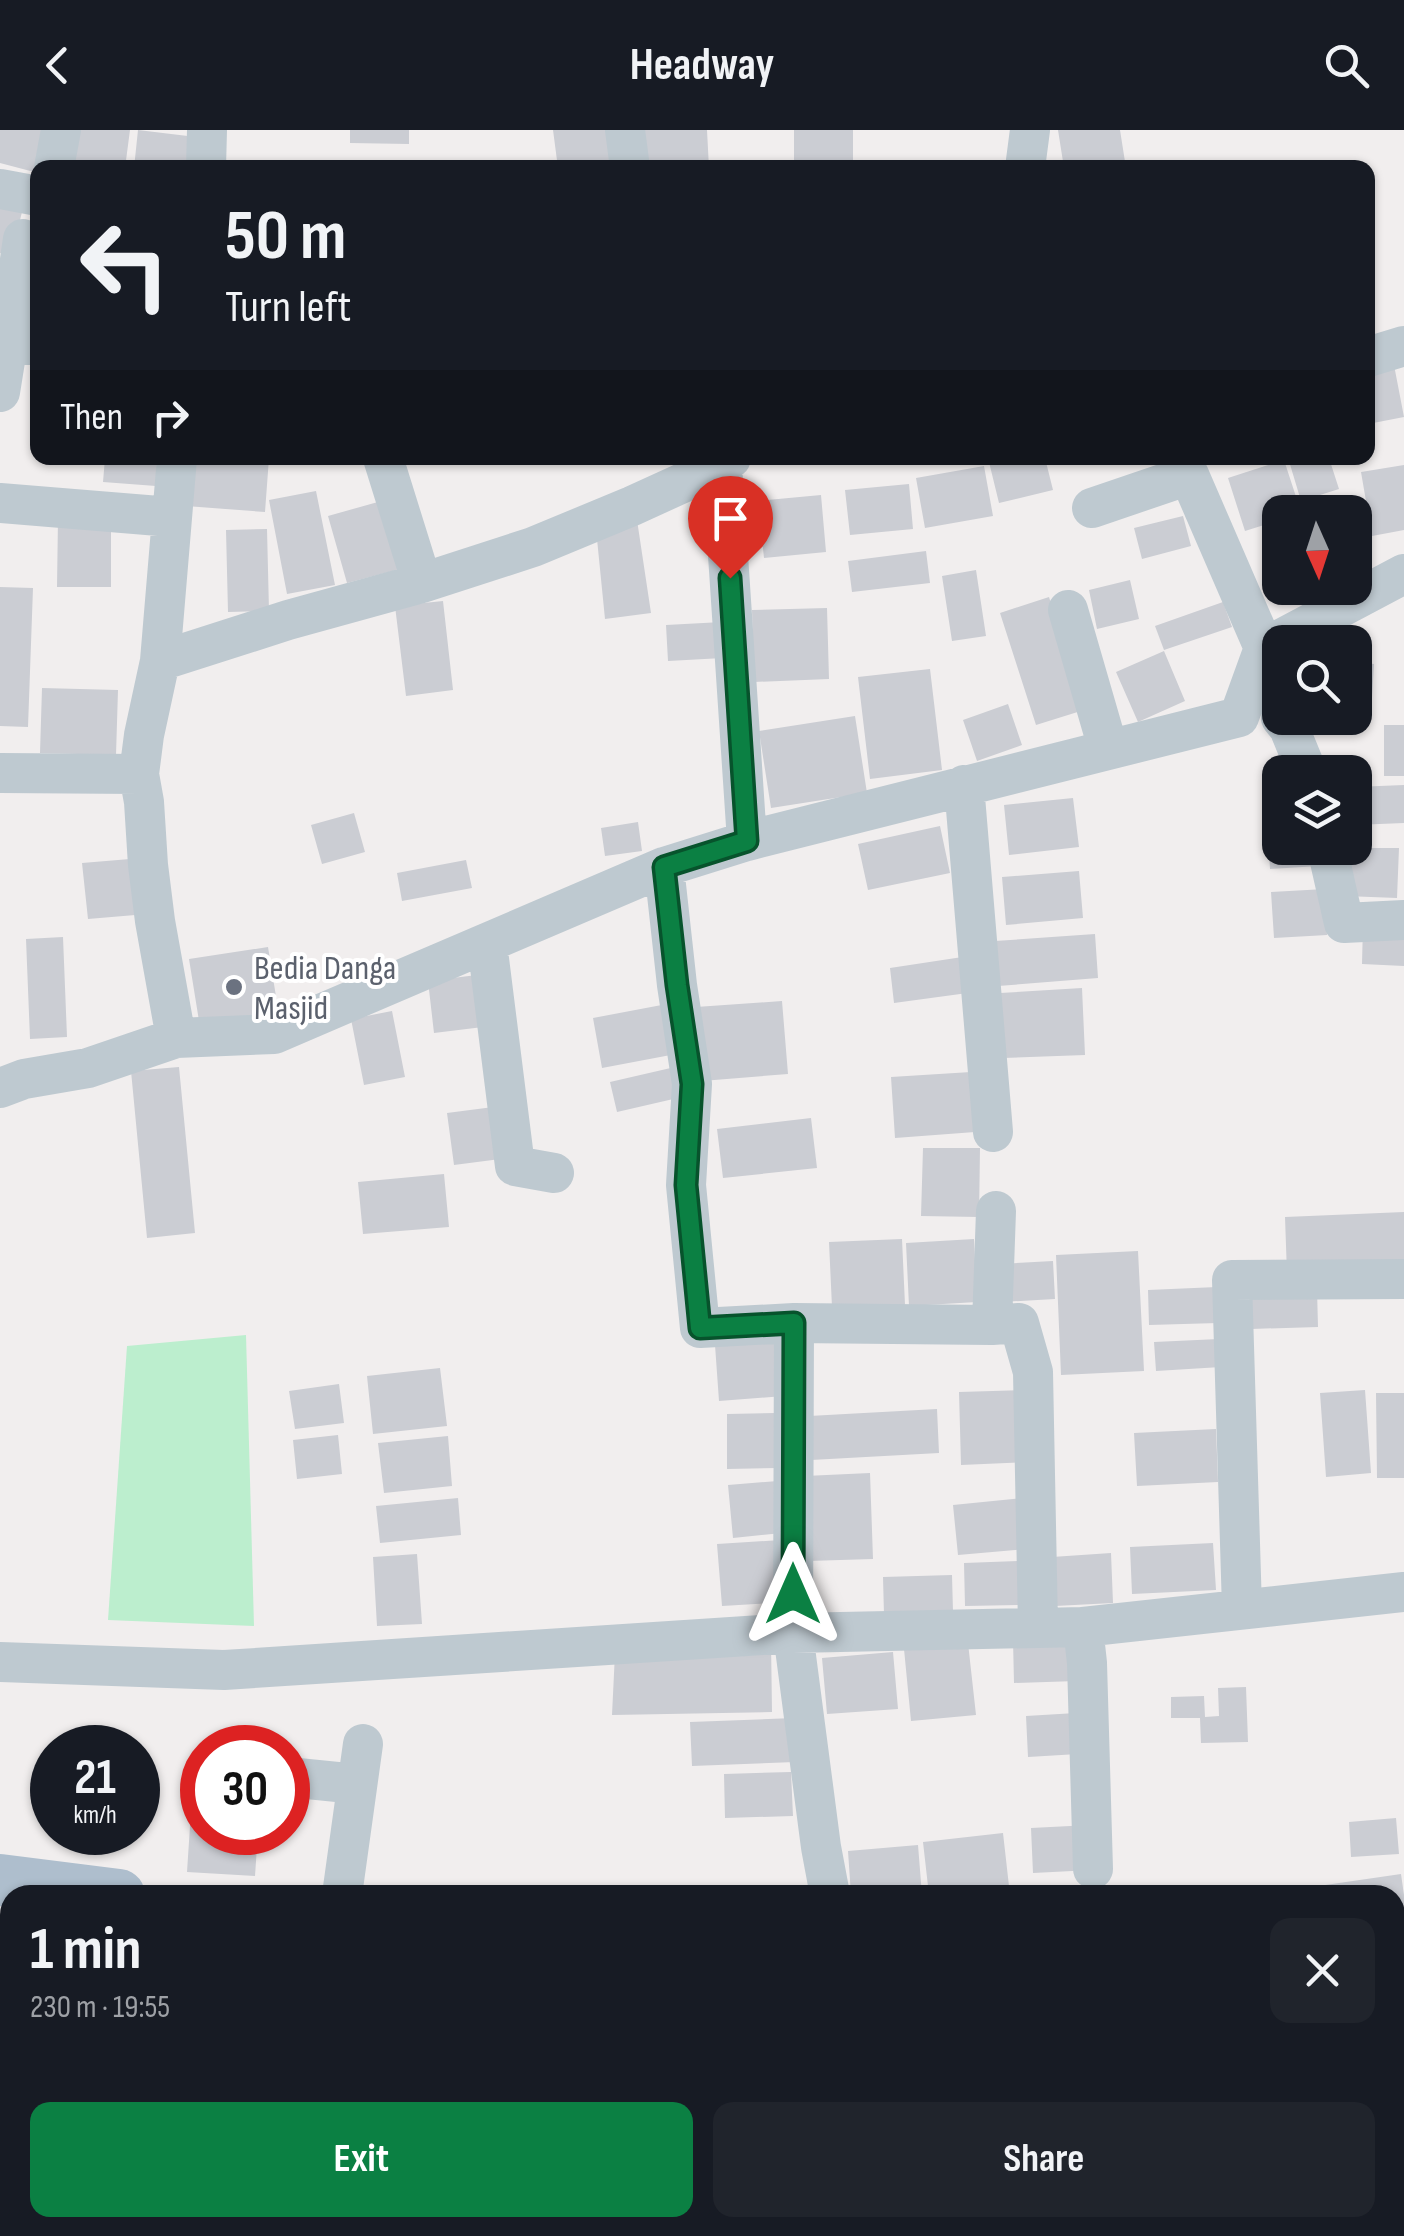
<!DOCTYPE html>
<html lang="en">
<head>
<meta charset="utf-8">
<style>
  :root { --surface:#171b24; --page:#20242c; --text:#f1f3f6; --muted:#9ea1a6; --accent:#0b8043 }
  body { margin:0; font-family:"Sofia Sans Condensed",sans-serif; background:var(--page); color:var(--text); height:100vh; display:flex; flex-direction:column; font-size:38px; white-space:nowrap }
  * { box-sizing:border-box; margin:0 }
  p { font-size:32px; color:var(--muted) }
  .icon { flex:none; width:55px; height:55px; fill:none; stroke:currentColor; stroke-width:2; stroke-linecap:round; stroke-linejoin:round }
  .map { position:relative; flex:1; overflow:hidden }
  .side { position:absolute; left:0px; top:1755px; width:1405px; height:352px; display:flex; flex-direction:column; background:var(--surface); border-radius:30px 30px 0 0; box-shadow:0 2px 8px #0004 }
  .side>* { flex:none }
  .hud { position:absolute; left:30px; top:30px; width:1345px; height:305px; border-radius:20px; box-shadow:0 2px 8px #0004; background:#171b24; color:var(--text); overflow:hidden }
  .needle { width:65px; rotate:177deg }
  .buttons { position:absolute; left:1262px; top:365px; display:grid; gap:20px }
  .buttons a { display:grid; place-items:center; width:110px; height:110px; border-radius:20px; background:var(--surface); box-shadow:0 2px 8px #0004; font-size:50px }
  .speed { position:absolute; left:30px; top:1595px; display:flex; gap:20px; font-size:50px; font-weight:700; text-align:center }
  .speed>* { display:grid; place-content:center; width:130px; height:130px; border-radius:50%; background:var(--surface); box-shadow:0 2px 8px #0004; line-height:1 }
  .speed small { font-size:25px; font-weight:400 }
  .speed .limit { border:15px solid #d22; background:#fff; color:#111 }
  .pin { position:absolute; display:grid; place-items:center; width:85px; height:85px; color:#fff; margin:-102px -42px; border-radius:50% 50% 50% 0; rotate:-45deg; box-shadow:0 0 10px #0007 }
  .pin .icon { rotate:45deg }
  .me { position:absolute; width:110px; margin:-55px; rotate:0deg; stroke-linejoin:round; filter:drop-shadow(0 0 8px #0008) }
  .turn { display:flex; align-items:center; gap:35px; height:210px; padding:0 30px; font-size:45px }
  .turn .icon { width:130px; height:130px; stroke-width:2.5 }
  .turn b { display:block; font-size:70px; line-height:85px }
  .then { display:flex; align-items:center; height:95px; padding:0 30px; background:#0003; gap:20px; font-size:38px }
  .round { display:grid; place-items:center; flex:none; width:105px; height:105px; border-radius:20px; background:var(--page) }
  .headline { display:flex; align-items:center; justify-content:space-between; height:170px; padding:0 30px }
  h1 { font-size:60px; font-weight:700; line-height:75px }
  .action { display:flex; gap:20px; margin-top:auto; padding:20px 30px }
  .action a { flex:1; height:115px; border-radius:20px; background:var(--accent); color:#fff; font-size:40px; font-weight:700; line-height:115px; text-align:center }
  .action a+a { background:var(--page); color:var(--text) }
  header { display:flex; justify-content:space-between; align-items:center; height:130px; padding:0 30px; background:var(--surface); font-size:45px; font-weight:700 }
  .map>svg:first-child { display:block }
</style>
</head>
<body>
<header><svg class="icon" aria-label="back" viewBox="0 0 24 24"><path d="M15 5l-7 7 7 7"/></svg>Headway<svg class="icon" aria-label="search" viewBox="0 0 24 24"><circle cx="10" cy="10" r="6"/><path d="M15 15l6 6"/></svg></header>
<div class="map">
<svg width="1404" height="2106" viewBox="0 0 1404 2106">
  <rect width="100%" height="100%" fill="#f1eeee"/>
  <!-- green -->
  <path fill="#bceece" d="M246,1205L254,1496L108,1490L127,1216Z"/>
  <!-- building -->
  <path fill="#cbcdd3" d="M0,0H47L38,43L0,33Z
    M66,0H130L125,38H61Z
    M138,0L196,7L192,38H134Z
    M350,0H409V14L350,13Z
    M553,0H612L617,38H558Z
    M639,0H707L709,38H642Z
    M794,0H853V38H794Z
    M1058,0H1120L1126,38H1064Z
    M0,72L23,78L11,126L0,123Z
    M1394,235L1404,287L1368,294V240Z
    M105,328H157L156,356L103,352Z
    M189,328H269L265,382L186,376Z
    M1006,328H1045L1053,360L999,373L989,332Z
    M1301,328H1329L1339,359L1301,371L1289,331Z
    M1284,330L1301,382H1280V390L1245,401L1228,348Z
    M1404,335V400L1372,406L1361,342Z
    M984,336L993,386L925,398L916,348Z
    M909,354L913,399L850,405L845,360Z
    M316,361L335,455L287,464L269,370Z
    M821,365L826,422L764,428L758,371Z
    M385,370L404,438L347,453L328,386Z
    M1183,386L1191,416L1142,429L1134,398Z
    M58,388L111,389V457H57Z
    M637,390L651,483L605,489L597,409Z
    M267,399L269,481L228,482L226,400Z
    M926,421L930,453L852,462L848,431Z
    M976,440L986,506L952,511L942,446Z
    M1130,450L1139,489L1097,499L1089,460Z
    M0,457L33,458L28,597L0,596Z
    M1049,467L1084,580L1036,595L1000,483Z
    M443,471L453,560L406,566L395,476Z
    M1223,472L1232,497L1164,520L1155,496Z
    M827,478L829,549L754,552L752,480Z
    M722,492L723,528L668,531L666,495Z
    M1164,521L1185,571L1138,592L1116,542Z
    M1355,532L1374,534L1372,568L1355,567Z
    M930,539L942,640L870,649L858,547Z
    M42,558L118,560L116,625L40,623Z
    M1008,574L1022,615L977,631L963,590Z
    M855,586L867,663L771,678L759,601Z
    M1384,595H1404V646H1384Z
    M1404,655V693L1355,695V657Z
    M1073,668L1079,717L1009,725L1004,675Z
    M354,683L365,722L322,734L311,695Z
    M638,692L642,721L605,726L601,698Z
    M1267,692H1280V718H1318L1319,736L1270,739Z
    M940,696L950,743L868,760L858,714Z
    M1346,718H1399L1397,768L1345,766Z
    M142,728L147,784L88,789L82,733Z
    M466,730L472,758L402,771L397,743Z
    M1079,741L1083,788L1006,795L1002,747Z
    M1325,759L1327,805L1274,808L1271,762Z
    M1363,794L1404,796V836L1362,834Z
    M1095,804L1098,848L998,856L995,811Z
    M63,807L67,907L30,909L26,809Z
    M268,817L279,885L200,897L189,829Z
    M969,826L975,862L894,873L890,838Z
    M477,845L483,897L434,903L428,851Z
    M1082,858L1085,925L1003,928L1000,863Z
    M782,871L788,944L702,951L696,877Z
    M667,874L676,924L602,938L593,888Z
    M392,881L405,947L364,955L351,889Z
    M179,937L195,1103L147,1108L131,941Z
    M675,937L682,967L617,982L610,952Z
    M971,942L975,1002L895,1008L891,947Z
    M501,976L508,1028L454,1035L447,983Z
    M811,988L817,1038L723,1048L717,999Z
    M923,1018H980L979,1087L921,1086Z
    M444,1044L449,1097L363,1104L358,1052Z
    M1404,1082V1140L1287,1144L1285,1087Z
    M902,1109L905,1175L832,1177L829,1112Z
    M974,1109L977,1172L909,1176L906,1113Z
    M1138,1121L1144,1241L1061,1245L1056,1125Z
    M1053,1131L1055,1169L1001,1172L999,1134Z
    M1217,1157L1218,1193L1149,1195L1148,1160Z
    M1317,1159L1318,1197L1251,1199L1249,1161Z
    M1219,1209L1221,1237L1156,1241L1154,1212Z
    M780,1210L784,1266L719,1271L715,1215Z
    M440,1238L447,1296L373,1304L367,1246Z
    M339,1254L344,1293L295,1299L289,1261Z
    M1026,1260L1028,1332L961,1335L959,1262Z
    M1365,1260L1371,1343L1326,1347L1320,1263Z
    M1376,1263H1404V1348H1377Z
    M937,1279L939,1323L811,1330L809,1286Z
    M776,1283L778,1338L727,1339V1284Z
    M1216,1299L1218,1352L1137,1356L1134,1303Z
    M338,1305L342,1344L297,1349L293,1310Z
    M448,1306L452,1356L384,1363L378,1313Z
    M870,1343L873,1429L808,1431L805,1346Z
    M778,1351L782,1403L733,1408L728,1355Z
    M458,1368L461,1405L380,1413L376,1376Z
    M1022,1368L1027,1419L958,1425L953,1375Z
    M781,1410L786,1472L722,1476L717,1414Z
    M1213,1413L1216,1460L1132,1464L1130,1417Z
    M1111,1423L1113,1473L1055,1476L1052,1427Z
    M417,1424L422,1494L377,1496L373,1427Z
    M1018,1431L1020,1475L965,1476L964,1433Z
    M952,1445L953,1482L884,1485L883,1447Z
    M1076,1508L1077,1551L1014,1553L1013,1510Z
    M771,1511L772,1582L612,1585L615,1523Z
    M968,1513L976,1585L911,1591L904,1519Z
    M893,1522L898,1579L827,1584L822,1528Z
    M1246,1557L1248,1612L1201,1613L1200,1588H1171V1567L1204,1566L1205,1587L1219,1586L1218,1558Z
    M1076,1583L1078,1624L1028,1627L1026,1586Z
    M794,1588L795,1632L692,1636L690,1592Z
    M791,1642L793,1686L725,1688L724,1644Z
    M193,1650L202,1651V1702H258L255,1746L187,1742Z
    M1396,1688L1399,1724L1351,1727L1349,1692Z
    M1090,1695L1092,1740L1033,1743L1031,1698Z
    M1003,1703L1010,1765H929L923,1712Z
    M918,1715L922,1765H851L848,1721Z
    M1401,1744L1404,1765V1872L1395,1873V1765H1285L1284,1761Z
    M1395,2007H1404V2074H1395Z
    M10,2039V2091L0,2094V2042Z
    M250,2098H338L340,2106H252Z
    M382,2098H421L422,2106H383Z
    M788,2098H931L930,2106H787Z
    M957,2098H1018V2106H957Z
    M1057,2098H1137V2106H1057Z
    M1286,2098H1367L1368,2106H1286Z"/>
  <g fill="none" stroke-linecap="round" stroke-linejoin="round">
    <!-- minor -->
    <path stroke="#bec9d0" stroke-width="40" d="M625,0L630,38
      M54,38L61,0
      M206,38L207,0
      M1025,38L1030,0
      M0,59L38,66
      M8,212L23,109
      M1368,227L1404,216
      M0,262L8,212L38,216
      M383,328L422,453
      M0,373L171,387
      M1092,378L1189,345L1264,518
      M1068,480L1108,618
      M160,531L288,490L422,453L533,417L632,376L722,335L731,328
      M1281,588L1289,598L1307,642
      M0,643L139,644
      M964,655L993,1002
      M747,711L1239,587L1264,518L1404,444
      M1327,718L1344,793L1404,790
      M664,737L677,855L692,954L686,1055L700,1198L794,1193L793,1503L821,1717L830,1765
      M487,813L515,1036L554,1043
      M176,908L274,904L664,737L747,711L722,335
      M0,958L24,949L88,938L176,908L155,791L148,735L144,672L139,644L144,605L160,531L177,328
      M794,1193L992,1195L1019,1193L1033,1242L1038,1497
      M992,1195L996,1081
      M1242,1479L1232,1150L1404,1149
      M1083,1497L1087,1533L1093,1739
      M0,1532L224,1540L793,1503L1083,1497L1404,1462
      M288,1647L357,1654
      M342,1765L363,1614
      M0,1936L10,1945
      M353,2098L354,2106
      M1372,2098V2106
      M17,2106L36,2098
      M623,2106L624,2098
      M765,2106L767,2098
      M1272,2106L1273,2098"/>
    <!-- major -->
    <path stroke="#aebecd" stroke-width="52" d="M0,1750L119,1765
      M1395,1918L1404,1917"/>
  </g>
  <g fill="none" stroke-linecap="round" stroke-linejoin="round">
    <!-- route casing -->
    <g stroke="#07532c" stroke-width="25">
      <path id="route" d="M730,448L747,711L664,737L677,855L692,954L686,1055L700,1198L794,1193L793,1464"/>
    </g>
    <!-- route -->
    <use href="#route" stroke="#0b8043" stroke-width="18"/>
  </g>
  <!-- markers -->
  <circle fill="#6b7280" stroke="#fff" stroke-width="4" cx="234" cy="857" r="10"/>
  <g text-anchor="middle" stroke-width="8" stroke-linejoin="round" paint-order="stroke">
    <!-- worship labels -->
    <g font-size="35" fill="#5b616d" stroke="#fff" text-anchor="start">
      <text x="254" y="849">Bedia Danga<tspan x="254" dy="40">Masjid</tspan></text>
    </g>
  </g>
</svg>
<div class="buttons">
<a><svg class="needle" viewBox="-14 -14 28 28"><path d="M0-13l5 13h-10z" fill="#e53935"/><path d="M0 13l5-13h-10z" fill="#9ea1a6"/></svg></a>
<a><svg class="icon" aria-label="search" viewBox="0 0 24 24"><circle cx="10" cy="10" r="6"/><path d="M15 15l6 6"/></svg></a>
<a><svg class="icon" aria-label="layers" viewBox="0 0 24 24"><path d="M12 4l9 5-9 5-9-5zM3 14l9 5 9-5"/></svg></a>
</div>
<div class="speed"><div>21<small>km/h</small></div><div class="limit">30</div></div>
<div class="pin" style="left:730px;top:448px;background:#d93025"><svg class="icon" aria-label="arrive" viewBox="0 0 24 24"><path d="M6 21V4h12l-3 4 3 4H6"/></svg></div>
<svg class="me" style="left:793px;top:1464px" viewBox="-20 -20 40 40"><path d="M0-17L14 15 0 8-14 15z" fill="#0b8043" stroke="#fff" stroke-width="4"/></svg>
<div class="hud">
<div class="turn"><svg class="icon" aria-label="left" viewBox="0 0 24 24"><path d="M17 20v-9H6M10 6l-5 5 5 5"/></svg><div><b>50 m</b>Turn left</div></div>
<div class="then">Then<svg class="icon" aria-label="right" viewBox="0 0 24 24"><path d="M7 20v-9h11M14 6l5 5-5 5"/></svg></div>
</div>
<section class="side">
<div class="headline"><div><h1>1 min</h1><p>230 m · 19:55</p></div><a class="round"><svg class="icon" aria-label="close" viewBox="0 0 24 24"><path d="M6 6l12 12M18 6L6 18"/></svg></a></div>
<div class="action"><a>Exit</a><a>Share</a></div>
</section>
</div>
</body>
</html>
